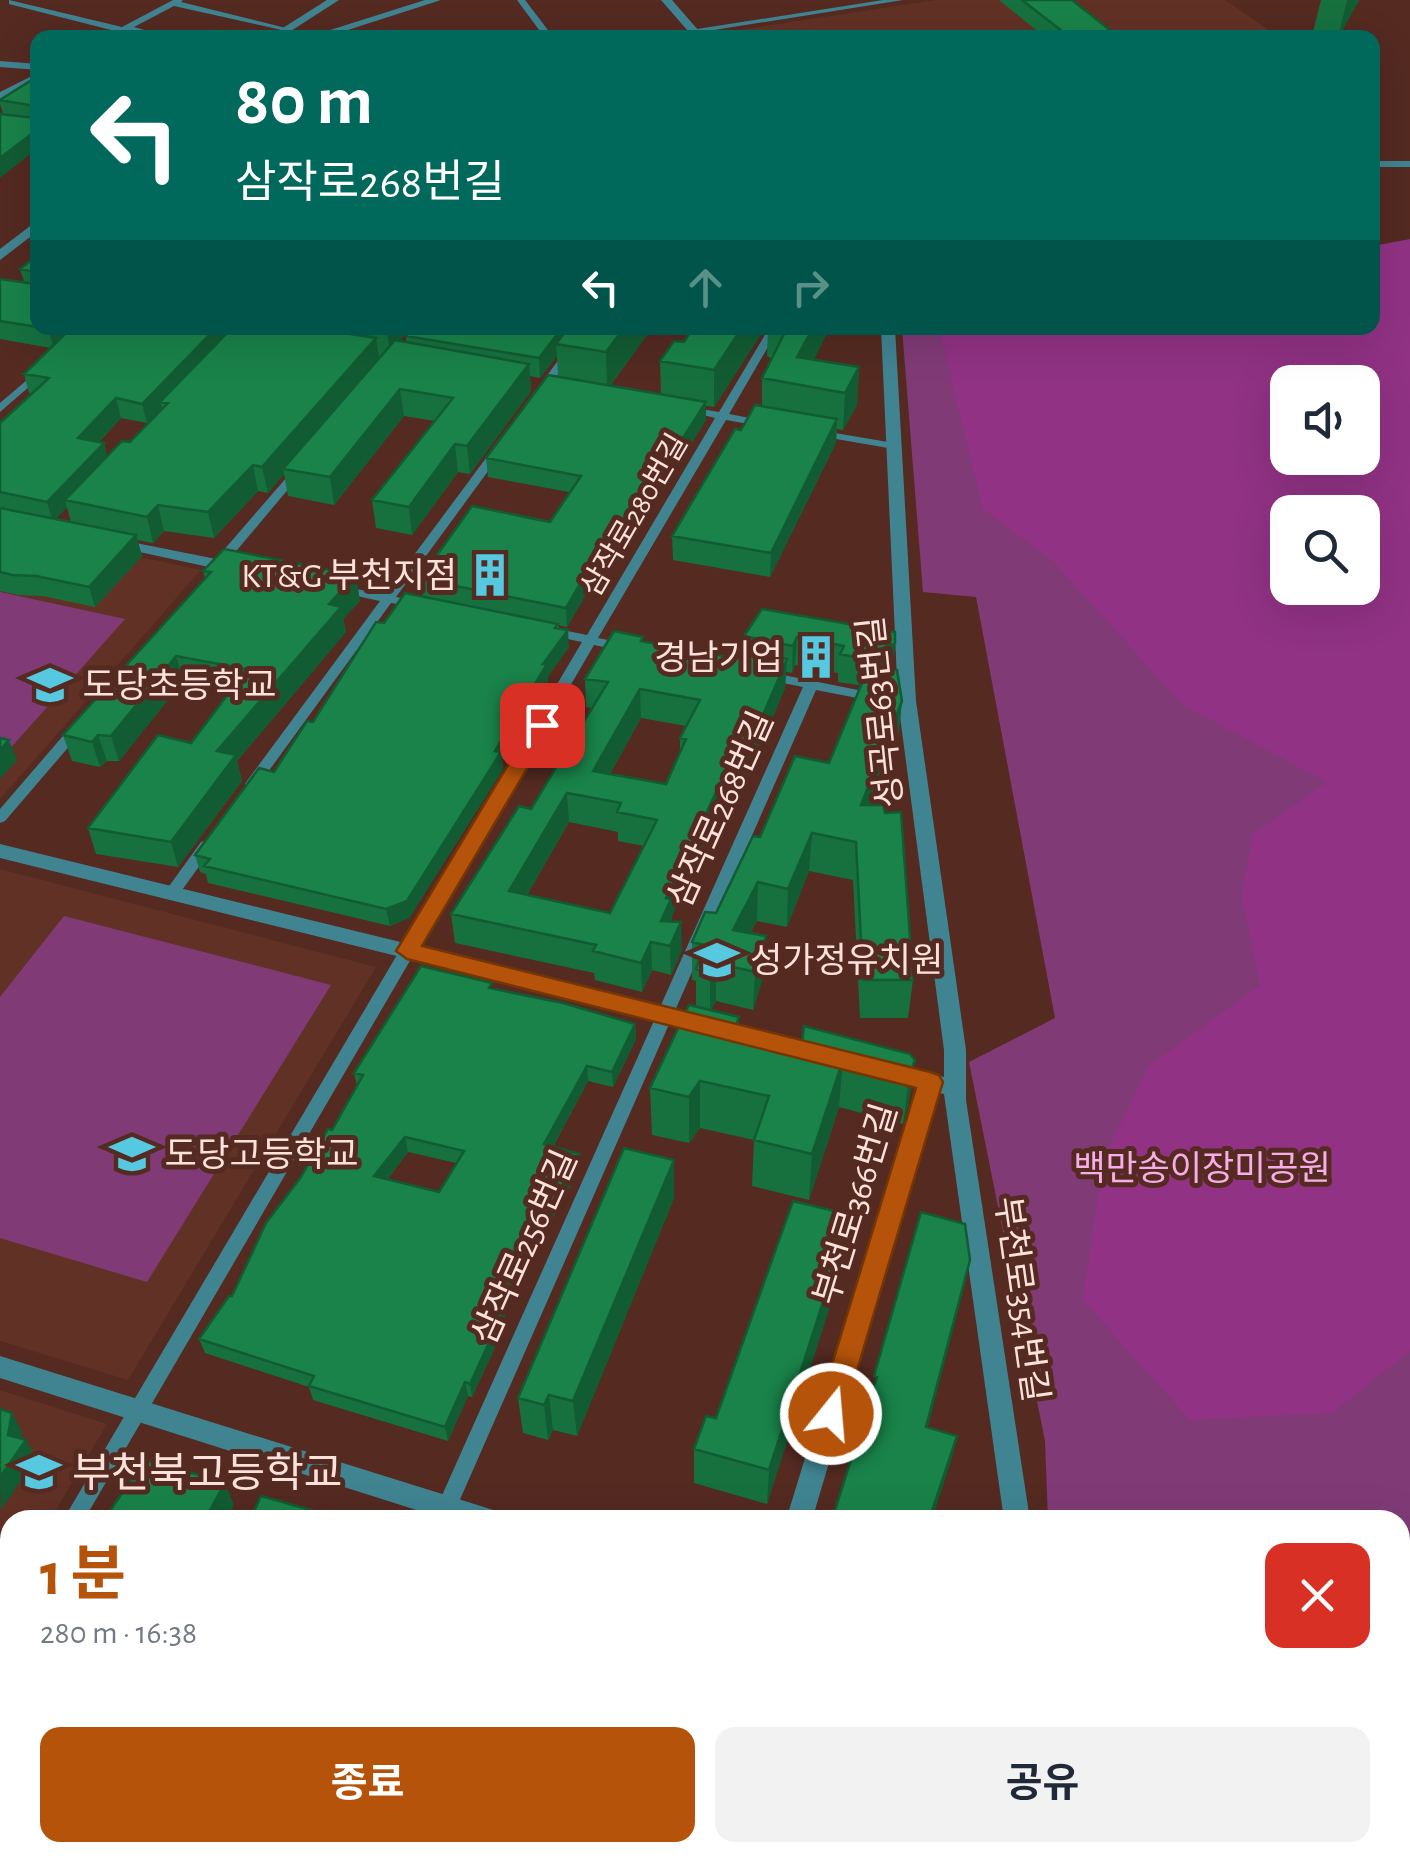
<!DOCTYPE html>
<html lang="ko">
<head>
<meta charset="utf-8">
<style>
  :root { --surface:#fff; --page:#f2f2f3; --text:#1f2937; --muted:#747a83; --accent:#b45309 }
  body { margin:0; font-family:"Alegreya Sans","Noto Sans KR",sans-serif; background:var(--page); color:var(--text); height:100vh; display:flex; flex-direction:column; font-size:38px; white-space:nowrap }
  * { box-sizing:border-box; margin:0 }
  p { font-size:32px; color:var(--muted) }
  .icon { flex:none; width:55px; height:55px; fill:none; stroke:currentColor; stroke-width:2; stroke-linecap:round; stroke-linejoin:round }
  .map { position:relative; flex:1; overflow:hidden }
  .details { position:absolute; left:0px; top:1510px; width:1410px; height:352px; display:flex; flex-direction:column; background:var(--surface); border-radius:30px 30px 0 0; box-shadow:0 10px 40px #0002 }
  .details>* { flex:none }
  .top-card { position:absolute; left:30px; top:30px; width:1350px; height:305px; border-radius:20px; box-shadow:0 10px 40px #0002; background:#00695c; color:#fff; overflow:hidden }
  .buttons { position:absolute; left:1270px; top:365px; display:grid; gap:20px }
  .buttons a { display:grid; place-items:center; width:110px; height:110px; border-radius:20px; background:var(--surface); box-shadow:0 10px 40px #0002; font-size:50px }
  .pin { position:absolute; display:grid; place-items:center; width:85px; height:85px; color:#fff; margin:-42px; border-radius:20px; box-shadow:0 5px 15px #0006 }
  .me { position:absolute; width:110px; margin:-55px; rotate:17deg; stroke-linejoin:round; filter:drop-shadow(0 0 8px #0008) }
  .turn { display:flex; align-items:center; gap:35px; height:210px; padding:0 40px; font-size:45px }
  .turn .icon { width:130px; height:130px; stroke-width:2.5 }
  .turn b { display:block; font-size:70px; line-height:85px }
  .lanes { display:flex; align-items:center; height:95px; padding:0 40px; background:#0003; justify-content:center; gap:50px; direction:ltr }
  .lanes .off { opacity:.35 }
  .round { display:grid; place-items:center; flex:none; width:105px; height:105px; border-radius:20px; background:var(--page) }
  .head { display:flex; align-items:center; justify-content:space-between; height:170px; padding:0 40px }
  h1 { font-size:60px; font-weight:700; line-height:75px; color:var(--accent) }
  .primary-button { display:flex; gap:20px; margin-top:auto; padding:20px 40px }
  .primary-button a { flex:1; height:115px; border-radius:20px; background:var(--accent); color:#fff; font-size:40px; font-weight:700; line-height:115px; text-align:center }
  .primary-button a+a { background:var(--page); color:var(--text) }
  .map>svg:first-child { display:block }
</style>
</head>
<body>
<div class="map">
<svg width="1410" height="1861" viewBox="0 0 1410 1861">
  <rect width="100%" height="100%" fill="#542a21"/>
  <!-- built -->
  <path fill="#623126" d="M935,0H1225L1279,37L717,38L714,34Z
    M0,527L201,570L0,799Z
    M0,869L376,967L128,1380L0,1341Z
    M0,1390L107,1424L50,1520H10V1587L0,1604Z"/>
  <!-- green -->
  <path fill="#803b76" d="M902,328H1026L1410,791V1861H1103L1102,1853L1400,1852V1520H1048L1045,1441L969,1062L1055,1018L976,597L923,592Z
    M0,592L125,619L8,751L0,750Z
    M64,916L331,985L147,1282L0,1238V997Z"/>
  <!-- forest -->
  <path fill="#913284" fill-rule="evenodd" d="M1410,239V1351L1332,1413L1190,1420L1083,1300L1104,1157L1149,1066L1260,985L1242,896L1253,834L1327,782L1183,705L1052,560L983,509L939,328H1372L1373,246ZM1288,382H1362V458H1288ZM1288,512H1362V588H1288Z"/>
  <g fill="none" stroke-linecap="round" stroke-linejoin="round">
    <!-- service -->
    <path fill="#408492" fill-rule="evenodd" d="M9,0L122,27L173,0H183L181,2L290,29L286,31L174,6L134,27L172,38H156L128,31L115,38H104L115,31L9,4Z
      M517,0H525L554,38H545Z
      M883,0H903L664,38H640Z
      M38,73V79L0,99V92Z
      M1372,161H1410V167H1372Z
      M582,328H592L546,391H538L537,389Z
      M769,328H779L729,414L765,421L771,424L765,427L726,420L598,638L628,644L629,647L623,651L594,645L84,1520H63L582,642L543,634L542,631L548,627L587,635L715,418L683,410L689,407L719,412Z
      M41,368L45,369V373L0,412V403Z
      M817,430L894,443L900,446L894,449L813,435L811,433Z
      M499,445L505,448L396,597L421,602V608L391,603L257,787H247L245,784L247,781L380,601L338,592V586L385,594L495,446Z
      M297,469L303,472L301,474L227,562L235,563V569H218L121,548L115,544L121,540L216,559L293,470Z
      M768,672L873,693L880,697L873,701L816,690L451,1520H431L803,687L763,679L761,676Z
      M79,722L84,723L86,726L84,729L5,821L0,823V809L74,723Z
      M206,841L213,846L211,850L177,897H167L165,893L167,889L201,842Z
      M10,1618C10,1632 15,1649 0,1655C0,1641 0,1624 10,1618Z
      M283,1852H305L301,1861H279Z"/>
    <!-- minor -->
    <path fill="#408492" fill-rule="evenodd" d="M661,0H672L705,38H694Z
      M38,220V231L0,260V249Z
      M881,328H895L916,701L966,1050V1100L1030,1520H1004L944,1094L939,1093L812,1520H786L919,1087L879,1076L876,1070L879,1064L887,1062L944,1077V1050L898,701Z
      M0,844L825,1046L833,1048L836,1054L833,1060L825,1062L0,858Z
      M0,1356L487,1508L496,1511L500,1520H448L0,1378Z
      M683,1852H713L711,1861H681Z
      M1061,1852H1091L1092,1861H1062Z"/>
    <!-- tertiary -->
    <path fill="#408492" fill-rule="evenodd" d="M327,0H339L280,38H267Z
      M425,0H441L323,38H305Z
      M0,61L38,64V70L0,67Z"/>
  </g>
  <!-- wall -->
  <path fill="#16713f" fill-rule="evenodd" d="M999,0H1072L1120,38H1046Z
    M1321,0H1359L1338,38L1312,36Z
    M38,76V148L3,114L0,104V100Z
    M38,255V328H228L229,331L232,328H411L399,341L406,342V336L652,328L610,386L661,394L660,361L684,342L693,328H765L714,407L706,406V420L625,549L614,546L567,627L558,625L569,647L548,676V681L502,759L503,769L409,918L390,926L208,883L206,874L200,872L195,855L274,772L313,722L384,623L423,597L420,579L550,522L569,492L488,477L486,458L558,377L557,356L540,378L530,376L531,391L470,474L458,472L412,535L376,528L372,500L435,421L404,416L334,505L288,496L284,474L268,493L258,491L214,538L164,531L153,543L137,540L142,556L95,607L43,596L19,595L0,591V423L32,394L29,393L24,374L51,348L0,339V279L24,282L20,269ZM162,408L130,442L107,456L104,443L99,442L121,418L147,423ZM67,507L71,522L55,519Z
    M768,328H830L813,360L859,367L857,405L843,430L837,429L836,443L770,577L673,560L672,536L741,430L762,406V378L772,359L767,356Z
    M203,571L360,601L343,619L346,632L237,761L242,781L178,867L96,854L88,828L191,743L231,690L183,681L119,761H107L100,767L72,761L63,735L205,578Z
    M762,609L893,670L902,701L898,739L873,805L913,980L908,1018H860L853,880L809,871L787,927L757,921L750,934L766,936L764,975L753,1010L716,1001L711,1010L739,1038L801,1053L915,1060L908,1106L903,1124L839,1107L809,1200L752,1186L754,1140L700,1128L689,1143L652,1135L650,1088L696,1006V981L692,980V942L716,913L760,837L829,763L862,684L858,685L838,682V673L795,665L792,673L786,672L785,688L746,781L738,780L724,814L719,813L672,916V921L682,950L671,975L652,970L642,992L595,980L594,973L455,943L451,914L531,809L592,708L586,707L585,679L643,637V641L728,657L744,651V636ZM641,718L686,726L680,738V751L666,784L610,774ZM569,822L618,832V841L644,846L610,913L527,895Z
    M493,989L635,1024L636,1039L613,1087L588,1081L553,1147L579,1154L580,1169L503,1310L506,1324L472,1397L468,1396L448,1441L313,1400L309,1387L205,1353L199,1339L232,1296L301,1177L332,1130L357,1086L354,1073ZM408,1152L456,1163L439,1192L387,1180Z
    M674,1198L577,1436L553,1430L548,1440L523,1433L518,1398Z
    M851,1215L847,1252L767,1504L694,1483V1449L716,1418Z
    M468,1852H486L485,1858Z
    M570,1852H646L643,1861H590Z"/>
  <!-- shaded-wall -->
  <path fill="#125c33" d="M1347,0H1359L1338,38Z
    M38,129V148L0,178V158Z
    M50,328H76L54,348L48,329Z
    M216,328H228L230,337L160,402L162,408L147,423L142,404Z
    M391,328H411L390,352L387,332Z
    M562,328H571L556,344L557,356L540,378L539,358Z
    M624,328H652L607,389L606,352Z
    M742,328H765L714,407V370Z
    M813,328H830L801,385L797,357Z
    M376,338L380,364L283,469L284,474L268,493L262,467Z
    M529,364L531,391L470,474L467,446Z
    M859,367L857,405L843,430L845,393Z
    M400,389L404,416L334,505L330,477Z
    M116,398L121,418L83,458L78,438Z
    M706,402V420L625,549L624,530Z
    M837,419L836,443L770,577L771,553Z
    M104,443L109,463L65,500L67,507L53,522L47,502Z
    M455,444L458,472L412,535L409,507Z
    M253,465L258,491L214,538L208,512Z
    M158,505L164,531L153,543L147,517Z
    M613,528L614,546L567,627L566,608Z
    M136,535L142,556L95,607L89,587Z
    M356,575L360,601L343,619L346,632L237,761L242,781L178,867L171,842L217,751L329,604Z
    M568,630L569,647L548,676V681L502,759L503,769L409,918L390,926L386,909L495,751L543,664Z
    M797,637L795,665L792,673L793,646Z
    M895,643L893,670L858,685L860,658Z
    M176,656L183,681L119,761L111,736Z
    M787,659L785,688L746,781L747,752Z
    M640,689L641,718L595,800L593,771Z
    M902,701L898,739L857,843L861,805Z
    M98,735L107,761L100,767L92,742Z
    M9,740L17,760L0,779V750Z
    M739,751L738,780L724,814V785Z
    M720,784L719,813L672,916V928L661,921L666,898Z
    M567,793L569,822L512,920L509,891Z
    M812,833L809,871L787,927L788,889Z
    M758,882L757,921L732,969L733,930Z
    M681,922L682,950L671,975L670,946Z
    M766,936L764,975L753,1010L755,972Z
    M651,942L652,970L642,992L641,963Z
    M716,963V1001L710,1013V975Z
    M739,1017L738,1064L732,1036Z
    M635,1024L636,1039L613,1087L612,1072Z
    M843,1060L839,1107L809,1200L812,1154Z
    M915,1060L908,1106L903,1124L909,1077Z
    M587,1066L588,1081L546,1159L544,1144Z
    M700,1081V1128L689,1143V1097Z
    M405,1137L408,1152L378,1191L374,1176Z
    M579,1154L580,1169L497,1321L495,1307Z
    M674,1160V1198L577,1436L573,1401Z
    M851,1215L847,1252L767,1504L769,1470Z
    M970,1260L966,1280L923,1446L926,1427Z
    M504,1310L506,1324L472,1397L470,1384Z
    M465,1382L468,1396L448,1441L445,1427Z
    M549,1395L553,1430L548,1440L544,1405Z
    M12,1413L22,1432L20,1448L26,1440L36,1458L1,1510L0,1477Z
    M957,1436L953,1454L932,1520H929Z
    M225,1482L234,1505L226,1520H205Z
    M10,1813V1852H15L10,1861H0V1833Z
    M238,1852H258L253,1861H234Z"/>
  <!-- building -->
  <path fill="#198349" stroke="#125c33" stroke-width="2.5" fill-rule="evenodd" d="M1022,0H1072L1120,38H1071Z
    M38,76V129L0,158V114L36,118L35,106L0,100Z
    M38,255V285L35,287L38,288V327L0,321V279L35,284V272L20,269Z
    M71,328H216L142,404L116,398L78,438L104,443L47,502L0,492V423L49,378L24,374Z
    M232,328H312L376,338L262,467L253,465L208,512L158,505L147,517L65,500L122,441L130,442L168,403L160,402Z
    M358,328H391L387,332Z
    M413,328H562L539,358L406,336Z
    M568,328H624L606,352L556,344Z
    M693,328H742L714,370L660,361L674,341L684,342Z
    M782,328H813L797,357L859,367L845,393L762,378L786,330Z
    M395,340L529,364L467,446L455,444L409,507L372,500L453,398L400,389L330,477L283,469Z
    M548,375L706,402L624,530L613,528L566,608L420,579L472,506L550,522L581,476L486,458Z
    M755,405L837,419L771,553L672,536L735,429L741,430Z
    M0,508L136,535L89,587L36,576L12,575L0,572Z
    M224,549L356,575L329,604L341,607L217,751L236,755L171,842L88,828L158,735L191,743L247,669L176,656L111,736L98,735L92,742L63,735L211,572L203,571Z
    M405,593L558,624L555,628L568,630L543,664H547L495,751L501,752L407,901L386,909L204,866L210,859L195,855L259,768L274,772L307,721L313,722L376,622L384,623Z
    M762,609L895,632V643L860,658L840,654L844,646L797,637L793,646L744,636Z
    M614,631L643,637L641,641L728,657L734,649L787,659L747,752L739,751L724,785L720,784L666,898L671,899L661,921L681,922L670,946L651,942L641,963L593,951L596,945L451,914L519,806L531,809L608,682L585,679ZM640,689L700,700L680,738L686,739L666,784L593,771ZM567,793L621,803L617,812L657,820L610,913L509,891Z
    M869,666L897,670L902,701L861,805H883L885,813L901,812L913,980H863L856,842L812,833L788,889L758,882L733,930L766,936L755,972L716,963L710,975L696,969L704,945L692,942L705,912L716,913L753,836L760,837L795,756L829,763Z
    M0,738L9,740L0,750Z
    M421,966L492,983L489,988L563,1003L635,1024L612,1072L587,1066L544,1144L579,1154L495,1307L504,1310L470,1384L465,1382L445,1427L309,1386L314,1376L199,1339L229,1296H232L266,1223L301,1177L328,1129L332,1130L363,1075L354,1073ZM405,1137L464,1151L439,1192L374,1176Z
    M689,1005L739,1017L732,1036L801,1053L804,1026L910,1054L915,1060L909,1077L843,1060L812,1154L754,1140L769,1096L700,1081L689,1097L650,1088Z
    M624,1148L674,1160L573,1401L549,1395L544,1405L518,1398Z
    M793,1201L851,1215L769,1470L694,1449L706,1416L716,1418Z
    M921,1212L965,1224L970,1260L926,1427L957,1436L929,1520H832L877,1377L874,1376Z
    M0,1409L12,1413L8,1435L26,1440L0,1477Z
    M144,1460L225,1482L205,1520H104Z
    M261,1496L332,1516L334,1511L363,1520H250Z
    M1400,1625L1410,1627V1705L1400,1712Z
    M10,1653V1813L0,1833V1671Z
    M108,1852H238L234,1861H104Z
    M315,1852H326L352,1861H311Z
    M592,1852H642L640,1861H612Z
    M767,1852H850L848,1861H765Z"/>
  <!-- route -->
  <path fill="#b45309" stroke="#753606" stroke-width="2.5" d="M542,718L553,725L422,946L930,1072L939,1075L943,1082L841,1424L831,1427L821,1424L817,1414L916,1088L407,959L396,951L532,725Z"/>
  <!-- icons -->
  <defs>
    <g id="building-bare" transform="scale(3.45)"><path d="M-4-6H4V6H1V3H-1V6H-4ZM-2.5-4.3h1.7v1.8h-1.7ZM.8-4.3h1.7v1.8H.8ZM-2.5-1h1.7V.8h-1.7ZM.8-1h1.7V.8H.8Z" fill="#56c9e1" stroke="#542a21" stroke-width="2.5" paint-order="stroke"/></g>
    <g id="school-bare" transform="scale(3.45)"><path d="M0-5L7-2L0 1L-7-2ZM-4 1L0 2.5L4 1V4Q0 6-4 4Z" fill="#56c9e1" stroke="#542a21" stroke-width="2.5" paint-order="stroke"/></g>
  </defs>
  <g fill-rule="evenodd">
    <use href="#building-bare" x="490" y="575"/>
    <use href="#building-bare" x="816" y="657"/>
    <use href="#school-bare" x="50" y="685"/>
    <use href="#school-bare" x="717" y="960"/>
    <use href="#school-bare" x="132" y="1154"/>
    <use href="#school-bare" x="39" y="1472"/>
  </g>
  <g text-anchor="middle" stroke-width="10" stroke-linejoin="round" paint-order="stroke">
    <!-- far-street labels -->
    <g font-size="30" fill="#fde1db" stroke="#542a21">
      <text transform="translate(634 515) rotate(-60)" y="10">삼작로280번길</text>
    </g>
    <!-- poi labels -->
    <g font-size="35" fill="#fde1db" stroke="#542a21" text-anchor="start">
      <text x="457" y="587" text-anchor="end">KT&amp;G 부천지점</text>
      <text x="783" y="669" text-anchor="end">경남기업</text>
      <text x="83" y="697">도당초등학교</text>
      <text x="750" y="972">성가정유치원</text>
      <text x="165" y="1166">도당고등학교</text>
    </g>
    <!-- street labels -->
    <g font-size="35" fill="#fde1db" stroke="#542a21">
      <text transform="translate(880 712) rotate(-96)" y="12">성곡로63번길</text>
      <text transform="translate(720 809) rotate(-66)" y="12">삼작로268번길</text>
      <text transform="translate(855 1204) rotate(-73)" y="12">부천로366번길</text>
      <text transform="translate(524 1247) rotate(-66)" y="12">삼작로256번길</text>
      <text transform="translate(1022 1299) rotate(82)" y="12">부천로354번길</text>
    </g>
    <!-- park labels -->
    <g font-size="35" fill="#f7ade9" stroke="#542a21">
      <text x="1202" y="1180">백만송이장미공원</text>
    </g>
    <!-- near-poi labels -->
    <g font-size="42" fill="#fde1db" stroke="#542a21" text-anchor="start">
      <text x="72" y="1487">부천북고등학교</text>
    </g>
  </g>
</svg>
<div class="buttons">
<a><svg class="icon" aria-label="sound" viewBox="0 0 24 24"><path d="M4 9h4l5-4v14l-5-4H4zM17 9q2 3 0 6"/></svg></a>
<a><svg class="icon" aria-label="search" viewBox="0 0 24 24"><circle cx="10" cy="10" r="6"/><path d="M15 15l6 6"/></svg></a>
</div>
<div class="pin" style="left:542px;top:725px;background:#d93025"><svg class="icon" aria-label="arrive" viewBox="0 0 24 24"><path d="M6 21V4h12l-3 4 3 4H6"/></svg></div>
<svg class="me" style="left:831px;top:1414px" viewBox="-20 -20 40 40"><circle r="17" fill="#b45309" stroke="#fff" stroke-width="3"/><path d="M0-11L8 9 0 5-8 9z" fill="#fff"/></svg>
<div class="top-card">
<div class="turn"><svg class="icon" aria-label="left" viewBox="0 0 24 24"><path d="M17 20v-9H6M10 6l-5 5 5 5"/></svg><div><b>80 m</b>삼작로268번길</div></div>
<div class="lanes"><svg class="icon" aria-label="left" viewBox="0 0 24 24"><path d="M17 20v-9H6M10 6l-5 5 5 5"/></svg><svg class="icon off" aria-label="ahead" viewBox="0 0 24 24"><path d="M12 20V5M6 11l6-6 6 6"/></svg><svg class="icon off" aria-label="right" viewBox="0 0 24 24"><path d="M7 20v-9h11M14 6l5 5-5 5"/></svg></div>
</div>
<section class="details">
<div class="head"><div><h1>1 분</h1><p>280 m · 16:38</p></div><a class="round" style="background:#d93025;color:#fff"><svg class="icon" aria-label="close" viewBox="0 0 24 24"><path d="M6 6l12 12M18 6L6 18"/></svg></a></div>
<div class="primary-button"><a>종료</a><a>공유</a></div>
</section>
</div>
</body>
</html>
